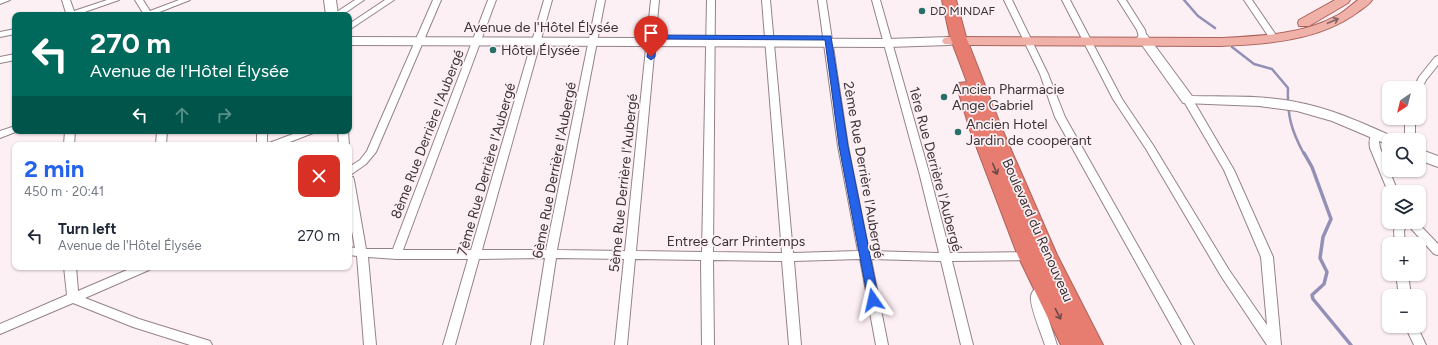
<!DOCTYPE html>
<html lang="en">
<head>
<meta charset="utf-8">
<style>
  :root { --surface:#fff; --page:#f6f6f7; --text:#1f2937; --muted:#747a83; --accent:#2563eb }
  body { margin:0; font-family:Figtree,sans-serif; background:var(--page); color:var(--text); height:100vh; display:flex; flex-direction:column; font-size:15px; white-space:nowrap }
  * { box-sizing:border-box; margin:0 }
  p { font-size:13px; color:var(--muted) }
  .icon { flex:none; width:22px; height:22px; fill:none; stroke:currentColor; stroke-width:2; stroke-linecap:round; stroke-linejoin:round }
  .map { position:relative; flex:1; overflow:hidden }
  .side { position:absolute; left:12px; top:142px; width:340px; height:128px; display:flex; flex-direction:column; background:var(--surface); border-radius:8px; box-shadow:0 1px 3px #0004 }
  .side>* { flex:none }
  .hud { position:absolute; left:12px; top:12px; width:340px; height:122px; border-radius:8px; box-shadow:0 1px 3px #0004; background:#00695c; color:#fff; overflow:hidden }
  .needle { width:26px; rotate:215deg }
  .fabs { position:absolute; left:1382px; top:81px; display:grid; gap:8px }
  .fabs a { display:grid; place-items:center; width:44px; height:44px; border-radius:8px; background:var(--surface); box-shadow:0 1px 3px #0004; font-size:20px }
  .pin { position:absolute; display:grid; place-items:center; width:34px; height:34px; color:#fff; margin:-41px -17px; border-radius:50% 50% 50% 0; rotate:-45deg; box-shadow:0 0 4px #0007 }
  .pin .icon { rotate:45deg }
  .me { position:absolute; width:44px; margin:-22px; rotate:349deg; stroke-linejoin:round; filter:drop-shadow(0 0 3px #0008) }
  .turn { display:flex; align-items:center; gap:14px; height:84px; padding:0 12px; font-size:18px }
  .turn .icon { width:52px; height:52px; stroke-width:2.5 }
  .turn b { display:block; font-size:28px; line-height:34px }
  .lanes { display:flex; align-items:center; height:38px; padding:0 12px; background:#0003; justify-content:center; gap:20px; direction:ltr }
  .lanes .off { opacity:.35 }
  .round { display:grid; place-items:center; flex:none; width:42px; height:42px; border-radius:8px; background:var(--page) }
  .head { display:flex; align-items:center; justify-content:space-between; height:68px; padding:0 12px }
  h1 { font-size:24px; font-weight:700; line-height:30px; color:var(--accent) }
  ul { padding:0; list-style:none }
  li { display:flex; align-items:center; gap:12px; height:52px; padding:0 12px }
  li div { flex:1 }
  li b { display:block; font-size:15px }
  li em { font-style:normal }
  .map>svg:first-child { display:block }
</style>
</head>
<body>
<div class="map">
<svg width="1438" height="345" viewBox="0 0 1438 345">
  <rect width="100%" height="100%" fill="#fdf0f4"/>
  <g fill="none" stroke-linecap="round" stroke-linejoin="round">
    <!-- stream-far1 -->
    <path stroke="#9290b6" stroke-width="2.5" d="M1184,0L1198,16L1215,28
      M1232,47L1254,64L1272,69L1288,88C1287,115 1291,130 1304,154"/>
    <!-- stream -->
    <path stroke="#9290b6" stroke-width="3.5" d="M1304,153L1312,167L1331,219L1323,237L1320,258L1327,272L1324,284L1312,295L1313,299L1351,345"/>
    <!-- street casing -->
    <g stroke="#958289" stroke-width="2">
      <path id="street" d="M0,0H10L0,4Z
        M62,0H70L74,11L107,0H119L76,15H64L66,13Z
        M135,0H143L150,11L179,0H190L152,15H141L143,13Z
        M355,0H364L342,15H332Z
        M385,0H394L349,30V24Z
        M433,0H441L376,152L366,164L349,176V167L360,160L367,151Z
        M488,0H496L403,250H471L544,0H552L482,250H546L597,0H605L557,250L625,251L651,0H659L636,251L702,252L707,0H715L713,252L782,253L762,0H770L793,253L858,251L838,146L818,0H826L848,146L869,251L939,253L920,176L872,0H880L930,176L950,253L1031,252L1035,253L1037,256L1035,259L1031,260L952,261L973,345H961L941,261L871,259L888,345H876L860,259L794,261L801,345H789L782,261L713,260L714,345H702L701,260L635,259L627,345H615L624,259L556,258L543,345H531L545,258L479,259L455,345H443L468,259H396L368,257L376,345H364L357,256L349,255V247L355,248L349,214V176L353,177L354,180L366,249H393Z
        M1004,0H1012L1048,74L1065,117L1194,345H1182L1055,117L1040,74Z
        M1062,0H1070L1122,99L1153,145L1229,270L1267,325L1261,257L1224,170L1183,100L1188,97L1193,100L1234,170L1273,257L1281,345H1267L1221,276L1146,149L1113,99Z
        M1118,0H1126L1145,30L1147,38L1146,40H1140L1137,30Z
        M1244,0H1252L1278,38L1277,40H1271Z
        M15,29V34L0,37V32Z
        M15,54V60L0,63V57Z
        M1438,56V65L1426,80L1421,90L1419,91V88H1414L1419,77L1435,57Z
        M1405,118H1415V140H1405Z
        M15,126V131H18L0,138V131Z
        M65,131H75L74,145H64Z
        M157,131H167L166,145H156Z
        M257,131H267V145H257Z
        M301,131H315L313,133L282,145H267L269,143Z
        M338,131H348L349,145H339Z
        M1376,132L1381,135L1379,142L1380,148L1398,192H1389V194L1370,148C1369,142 1369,134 1376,132Z
        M1397,222H1417L1438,244V255L1434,254L1407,224L1404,231L1405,244H1395L1394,231Z
        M64,267H76L78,291L134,267H151L149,270L85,298L139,319L210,341L212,345H190L133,327L73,303L0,334V324L67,295Z
        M1396,274H1408L1411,296H1399Z
        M1044,282L1048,284L1050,287L1043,296V302L1057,345H1045C1042,335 1029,305 1031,296C1032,290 1039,284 1044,282Z
        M1405,326H1417L1426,345H1414Z"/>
    </g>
    <!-- secondary casing -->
    <g stroke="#958289" stroke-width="2">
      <path id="secondary" d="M324,0H336L338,15H326Z
        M1143,34L1147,35L1192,96C1227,97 1262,95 1296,102C1330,108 1362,123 1394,137L1396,140H1389V145L1384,143L1332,121L1297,111L1259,106L1183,103L1137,38L1139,35Z
        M349,37L888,39L949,37L953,38L955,41L953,44L949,45L888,47L349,45Z
        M1419,149L1438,156V167L1419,160Z"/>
    </g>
    <!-- primary casing -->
    <g stroke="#aa635c" stroke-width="2">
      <path id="primary" d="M1335,0H1350L1348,3L1309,26H1299L1298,23L1299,20Z
        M1358,0H1372C1369,5 1363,8 1358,12C1319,41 1267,44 1220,46L971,45L944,44L942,41L944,38L949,37L1220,38C1260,36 1302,35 1338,15C1345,11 1351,5 1358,0Z"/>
    </g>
    <!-- highway casing -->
    <g stroke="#aa635c" stroke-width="2">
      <path id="highway" d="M942,0H956L966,37L1002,129L1057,255L1103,345H1061L1018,256L970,130L957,87L959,83L967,82L950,37Z"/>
    </g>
    <!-- street -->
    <use href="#street" fill="#fff" fill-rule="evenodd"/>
    <!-- secondary -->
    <use href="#secondary" fill="#fff" fill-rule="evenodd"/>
    <!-- primary -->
    <use href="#primary" fill="#f0b1a9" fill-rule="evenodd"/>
    <!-- highway -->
    <use href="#highway" fill="#e67d70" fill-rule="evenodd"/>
  </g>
  <!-- one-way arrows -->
  <defs><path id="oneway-shaft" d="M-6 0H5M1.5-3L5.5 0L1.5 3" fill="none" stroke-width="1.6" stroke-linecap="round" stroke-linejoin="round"/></defs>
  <use stroke="#836564" href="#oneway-shaft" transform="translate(1333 21) rotate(-23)"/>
  <g stroke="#6e4947">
    <use href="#oneway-shaft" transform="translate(995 169) rotate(68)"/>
    <use href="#oneway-shaft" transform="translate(1058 314) rotate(63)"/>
  </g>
  <!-- route -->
  <path fill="#2563eb" stroke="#184099" d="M650,35L831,36L848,146L879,300L877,303L873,304L870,303L868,300L839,146L825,40L656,39L655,57L651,60L647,57Z"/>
  <!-- markers -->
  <g fill="#27706a" stroke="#fdf0f4" stroke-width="1.5">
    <circle cx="922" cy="11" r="4"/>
    <circle cx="493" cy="50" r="4"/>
    <circle cx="944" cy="97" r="4"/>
    <circle cx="958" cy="132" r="4"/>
  </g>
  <g text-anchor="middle" stroke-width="3.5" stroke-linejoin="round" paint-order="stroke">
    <!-- far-poi labels -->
    <g font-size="12" fill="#3b3336" stroke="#fdf0f4" text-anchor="start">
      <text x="930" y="15">DD MINDAF</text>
    </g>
    <!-- street labels -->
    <g font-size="14" fill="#3b3336" stroke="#fdf0f4">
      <text x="541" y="32">Avenue de l'Hôtel Élysée</text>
      <text transform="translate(427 134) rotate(-69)" y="5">8ème Rue Derrière l'Aubergé</text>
      <text transform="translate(486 169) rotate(-74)" y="5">7ème Rue Derrière l'Aubergé</text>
      <text transform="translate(936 169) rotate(75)" y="5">1ère Rue Derrière l'Aubergé</text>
      <text transform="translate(554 170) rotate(-79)" y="5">6ème Rue Derrière l'Aubergé</text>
      <text transform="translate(864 170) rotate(80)" y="5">2ème Rue Derrière l'Aubergé</text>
      <text transform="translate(623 183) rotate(-84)" y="5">5ème Rue Derrière l'Aubergé</text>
      <text transform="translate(1038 230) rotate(66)" y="5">Boulevard du Renouveau</text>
      <text x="736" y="246">Entree Carr Printemps</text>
    </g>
    <!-- poi labels -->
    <g font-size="14" fill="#3b3336" stroke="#fdf0f4" text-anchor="start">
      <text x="501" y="55">Hôtel Élysée</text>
      <text x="952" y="94">Ancien Pharmacie<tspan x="952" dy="16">Ange Gabriel</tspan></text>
      <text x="966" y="129">Ancien Hotel<tspan x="966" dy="16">Jardin de cooperant</tspan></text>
    </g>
  </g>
</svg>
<div class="fabs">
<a><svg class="needle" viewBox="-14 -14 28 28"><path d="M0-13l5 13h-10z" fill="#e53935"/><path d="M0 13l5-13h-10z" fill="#747a83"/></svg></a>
<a><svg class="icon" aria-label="search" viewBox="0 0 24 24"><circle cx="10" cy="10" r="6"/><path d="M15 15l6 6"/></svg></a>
<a><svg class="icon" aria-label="layers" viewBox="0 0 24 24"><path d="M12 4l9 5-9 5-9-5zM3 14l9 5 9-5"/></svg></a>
<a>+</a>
<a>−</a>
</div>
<div class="pin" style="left:651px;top:57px;background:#d93025"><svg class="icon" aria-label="arrive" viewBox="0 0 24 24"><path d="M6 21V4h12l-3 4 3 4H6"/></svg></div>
<svg class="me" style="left:873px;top:300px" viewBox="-20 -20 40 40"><path d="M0-17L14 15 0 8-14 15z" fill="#2563eb" stroke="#fff" stroke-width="4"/></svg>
<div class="hud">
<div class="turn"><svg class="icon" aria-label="left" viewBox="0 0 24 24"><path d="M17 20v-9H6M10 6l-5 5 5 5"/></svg><div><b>270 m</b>Avenue de l'Hôtel Élysée</div></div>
<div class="lanes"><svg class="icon" aria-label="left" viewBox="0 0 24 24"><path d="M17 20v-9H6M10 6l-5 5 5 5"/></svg><svg class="icon off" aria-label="ahead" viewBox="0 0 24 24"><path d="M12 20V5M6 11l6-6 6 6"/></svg><svg class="icon off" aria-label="right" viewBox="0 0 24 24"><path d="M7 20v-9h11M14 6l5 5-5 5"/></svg></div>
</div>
<section class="side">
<div class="head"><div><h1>2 min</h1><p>450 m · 20:41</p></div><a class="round" style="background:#d93025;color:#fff"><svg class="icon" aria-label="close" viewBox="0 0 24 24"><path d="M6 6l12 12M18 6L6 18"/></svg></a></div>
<ul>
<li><svg class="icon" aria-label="left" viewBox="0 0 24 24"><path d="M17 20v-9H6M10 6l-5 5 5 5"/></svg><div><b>Turn left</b><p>Avenue de l'Hôtel Élysée</p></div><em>270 m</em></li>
</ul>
</section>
</div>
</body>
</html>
